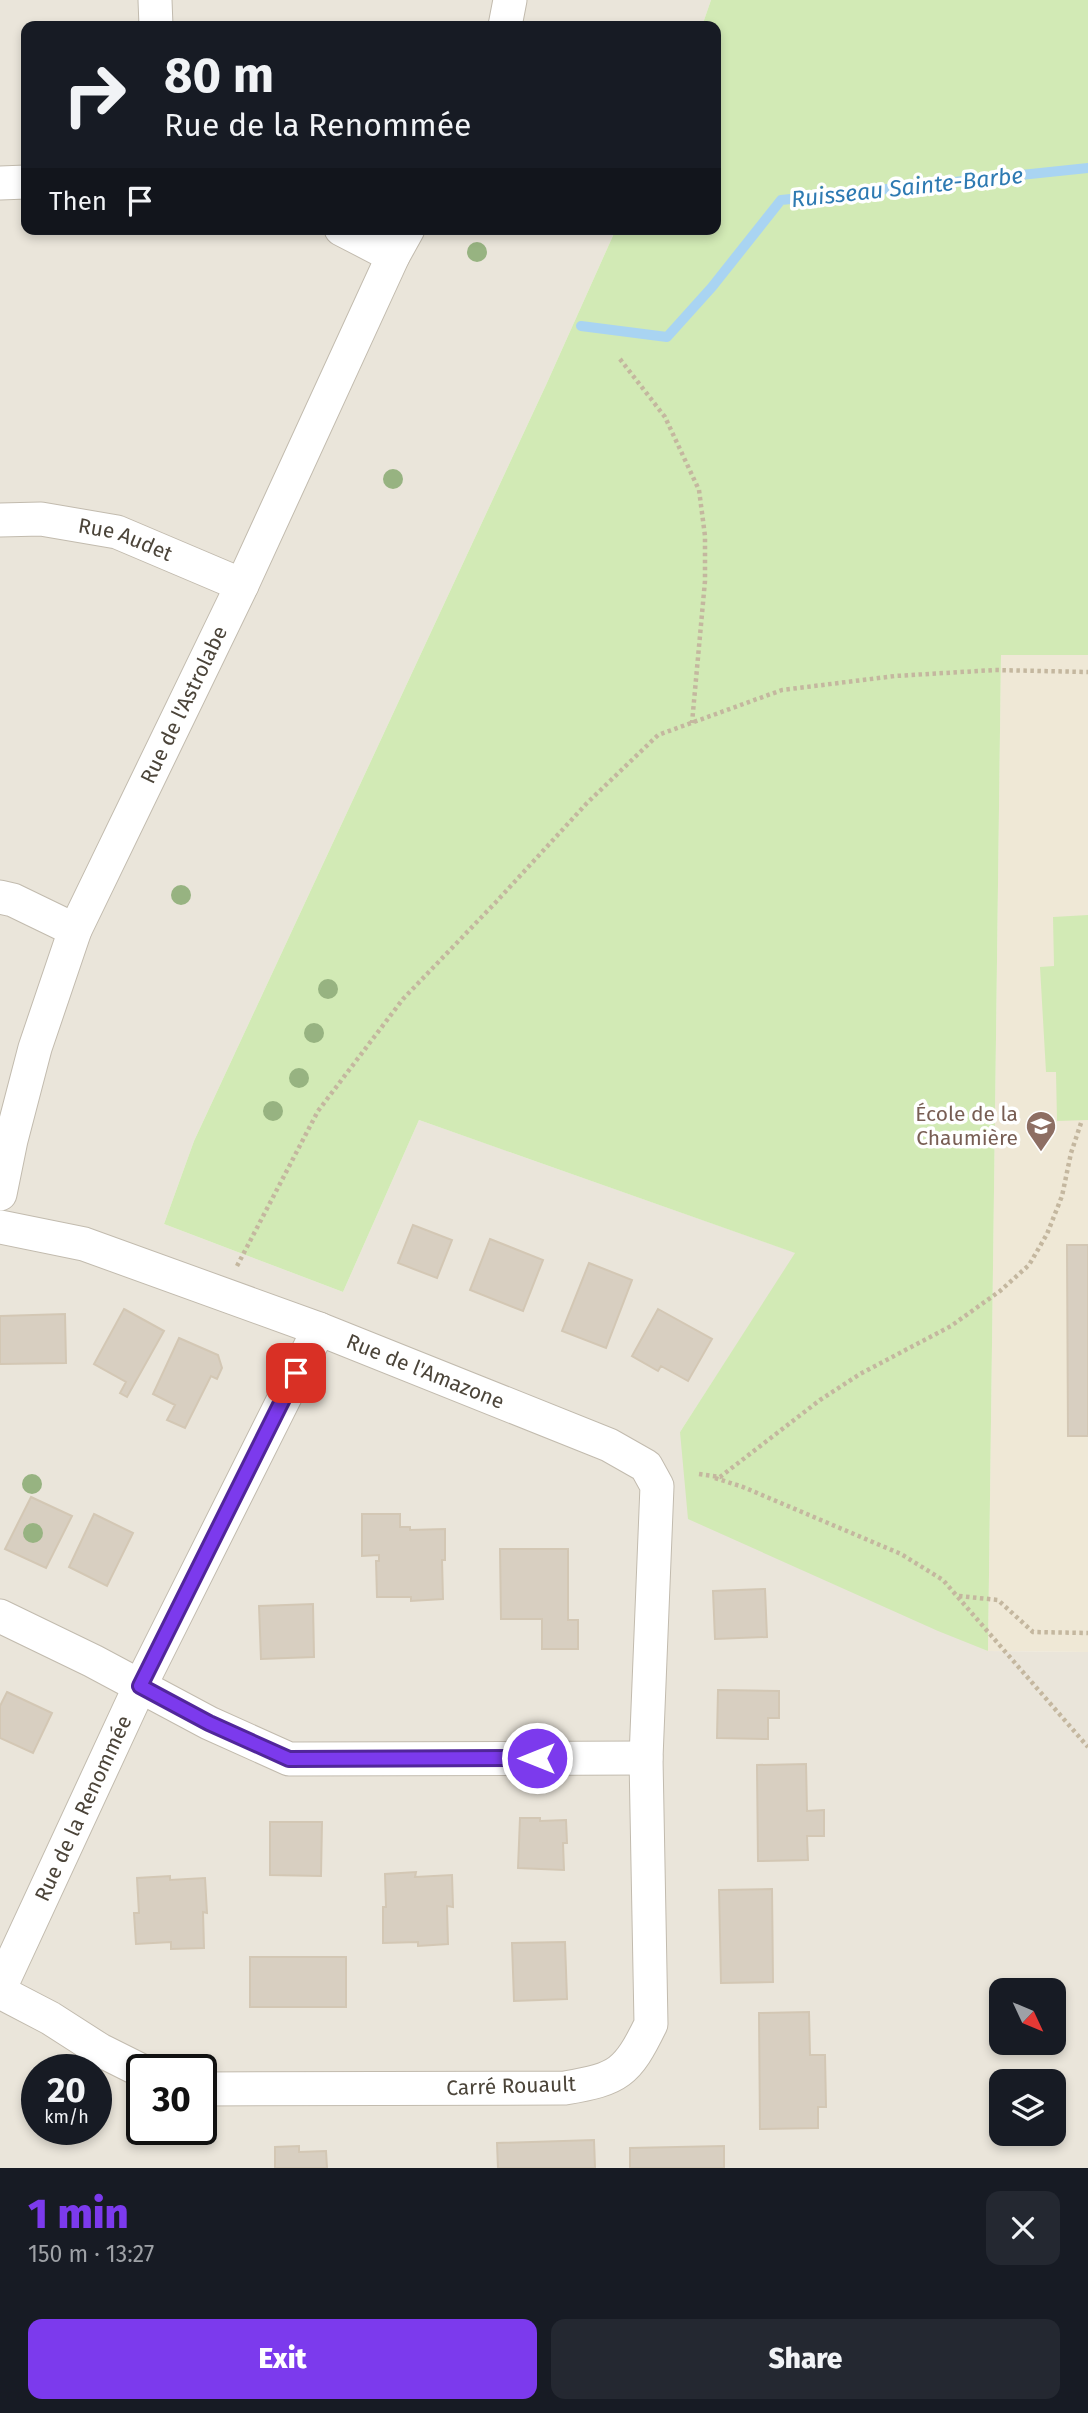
<!DOCTYPE html>
<html lang="en">
<head>
<meta charset="utf-8">
<style>
  :root { --surface:#171b24; --page:#242831; --text:#f1f3f6; --muted:#9ea1a6; --accent:#7c3aed }
  body { margin:0; font-family:"Fira Sans",sans-serif; background:var(--page); color:var(--text); height:100vh; display:flex; flex-direction:column; font-size:26px; white-space:nowrap }
  * { box-sizing:border-box; margin:0 }
  p { font-size:23px; color:var(--muted) }
  .icon { flex:none; width:38px; height:38px; fill:none; stroke:currentColor; stroke-width:2; stroke-linecap:round; stroke-linejoin:round }
  .map { position:relative; height:2168px; overflow:hidden }
  .drawer { display:flex; flex-direction:column; background:var(--surface); flex:1 }
  .drawer>* { flex:none }
  .banner { position:absolute; left:21px; top:21px; width:700px; height:214px; border-radius:14px; box-shadow:0 4px 10px #0003; background:#171b24; color:var(--text); overflow:hidden }
  .needle { width:46px; rotate:134deg }
  .fabs { position:absolute; left:989px; top:1978px; display:grid; gap:14px }
  .fabs a { display:grid; place-items:center; width:77px; height:77px; border-radius:14px; background:var(--surface); box-shadow:0 4px 10px #0003; font-size:35px }
  .speed { position:absolute; left:21px; top:2054px; display:flex; gap:14px; font-size:35px; font-weight:700; text-align:center }
  .speed>* { display:grid; place-content:center; width:91px; height:91px; border-radius:50%; background:var(--surface); box-shadow:0 4px 10px #0003; line-height:1 }
  .speed small { font-size:18px; font-weight:400 }
  .speed .limit { border:4px solid #111; border-radius:10px; background:#fff; color:#111 }
  .pin { position:absolute; display:grid; place-items:center; width:60px; height:60px; color:#fff; margin:-30px; border-radius:14px; box-shadow:0 4px 10px #0006 }
  .me { position:absolute; width:77px; margin:-38px; rotate:270deg; stroke-linejoin:round; filter:drop-shadow(0 0 5px #0008) }
  .turn { display:flex; align-items:center; gap:24px; height:147px; padding:0 28px; font-size:32px }
  .turn .icon { width:91px; height:91px; stroke-width:2.5 }
  .turn b { display:block; font-size:49px; line-height:60px }
  .then { display:flex; align-items:center; height:66px; padding:0 28px; background:#0003; gap:14px; font-size:26px }
  .round { display:grid; place-items:center; flex:none; width:74px; height:74px; border-radius:14px; background:var(--page) }
  .overview { display:flex; align-items:center; justify-content:space-between; height:119px; padding:0 28px }
  h1 { font-size:42px; font-weight:800; line-height:52px; color:var(--accent) }
  .button { display:flex; gap:14px; margin-top:auto; padding:14px 28px }
  .button a { flex:1; height:80px; border-radius:14px; background:var(--accent); color:#fff; font-size:28px; font-weight:800; line-height:80px; text-align:center }
  .button a+a { background:var(--page); color:var(--text) }
  .map>svg:first-child { display:block }
</style>
</head>
<body>
<div class="map">
<svg width="1088" height="2168" viewBox="0 0 1088 2168">
  <rect width="100%" height="100%" fill="#f6f3ec"/>
  <!-- residential -->
  <path fill="#eae5da" fill-rule="evenodd" d="M0,0H711L702,26H26V229H616L546,385L194,1141L164,1224L343,1292L419,1120L796,1253L680,1432L988,1651L1088,1652V2168H0ZM1001,1990H1054V2042H1001ZM37,2070H96V2130H37ZM142,2070H201V2130H142ZM1001,2081H1054V2133H1001Z"/>
  <!-- education -->
  <path fill="#efe8d6" d="M1001,654L1088,655V1652L988,1651Z"/>
  <!-- green -->
  <path fill="#d2eab5" d="M711,0H1088V655H1001L988,1651L938,1631L688,1519L680,1432L795,1253L419,1120L343,1292L164,1224L194,1141L546,385L616,229H716V26H702Z
    M1088,915V1120L1057,1121L1056,1072H1046L1040,967L1054,966L1053,917Z"/>
  <g fill="none" stroke-linecap="round" stroke-linejoin="round">
    <!-- stream -->
    <path stroke="#a9d4f2" stroke-width="10" d="M581,326L667,337L712,287L781,200L1088,168"/>
  </g>
  <!-- building -->
  <path fill="#d8cfc1" stroke="#d3c7b4" stroke-width="2" d="M413,1225L452,1240L437,1278L398,1263Z
    M490,1239L543,1260L523,1311L470,1290Z
    M1067,1245H1088V1436H1068Z
    M589,1263L632,1280L606,1348L562,1331Z
    M124,1309L164,1331L127,1397L120,1393L126,1382L94,1364Z
    M658,1309L712,1339L688,1381L661,1366L658,1371L632,1356Z
    M65,1314L66,1363L0,1364V1316Z
    M179,1338L218,1355L222,1368L217,1379L211,1376L185,1428L167,1420L175,1405L153,1394Z
    M31,1497L72,1516L46,1568L5,1549Z
    M94,1514L133,1533L107,1586L69,1567Z
    M362,1514H400V1527H410V1530L445,1529V1560H442L443,1599L411,1601V1597H377L376,1561H379V1555L362,1556Z
    M500,1549H568V1620H578V1649H542V1619H501Z
    M765,1589L767,1637L715,1639L713,1591Z
    M313,1604L314,1657L261,1659L259,1606Z
    M718,1690L779,1691V1718H768V1739L717,1738Z
    M7,1692L52,1713L33,1753L0,1738V1706Z
    M806,1764L807,1811L824,1810V1836H807L808,1860L758,1861L757,1765Z
    M520,1818H540V1821L566,1820L567,1843H563L564,1870L518,1868Z
    M270,1822H322L321,1876L270,1875Z
    M416,1872L415,1877L452,1875L453,1907L447,1906L448,1944L418,1946V1942L383,1943V1907H386L385,1874Z
    M170,1876V1880L205,1878L207,1913L203,1912L204,1948L171,1949V1942L136,1944L134,1913H139L137,1878Z
    M772,1889L773,1982L721,1983L719,1890Z
    M565,1942L567,1999L514,2001L512,1943Z
    M250,1957H346V2007H250Z
    M809,2012L810,2055H825L826,2107H818V2128L760,2129L759,2013Z
    M594,2140L595,2168H498L497,2143Z
    M299,2146V2152L326,2151L327,2168H275V2147Z
    M724,2146V2168H630V2148Z"/>
  <g fill="none" stroke-linecap="round" stroke-linejoin="round">
    <!-- minor casing -->
    <g stroke="#c2bbae" stroke-width="35">
      <g id="minor">
        <path d="M155,0L156,26"/>
        <path d="M505,26L510,0"/>
        <path d="M0,183L26,182"/>
        <path d="M341,229L393,256"/>
        <path id="s1" d="M0,520L41,519L117,532L242,585"/>
        <path d="M0,897L13,900L75,930"/>
        <path id="s2" d="M0,1194L11,1140L35,1048L75,930L242,585L393,256L408,229"/>
        <path id="s3" d="M0,1227L84,1244L319,1329L609,1445L646,1466L657,1486L646,1758L651,2024C627,2073 619,2079 565,2088L201,2089"/>
        <path d="M0,1616L93,1661L209,1723L289,1759L646,1758"/>
        <path id="s4" d="M0,1988L140,1686L319,1329"/>
        <path d="M0,1992L50,2018L100,2050L142,2071"/>
      </g>
    </g>
    <!-- path -->
    <path stroke="#c4b79f" stroke-width="4.5" stroke-dasharray="3.5 3.5" stroke-linecap="butt" d="M620,359L665,417L699,490L705,536V581L692,723
      M237,1266L318,1111L403,999L496,902L587,803L658,735L782,690L895,676L995,670L1088,672
      M699,1474L720,1477L820,1400L860,1374L951,1326L1000,1291L1029,1265L1047,1234L1062,1196L1071,1153L1082,1120
      M715,1478L743,1487L901,1554L943,1580L1088,1747
      M959,1596L998,1600L1033,1632L1088,1633"/>
    <!-- minor -->
    <use href="#minor" stroke="#fff" stroke-width="33"/>
  </g>
  <!-- trees -->
  <g fill="#97b381">
    <circle cx="477" cy="252" r="10"/>
    <circle cx="393" cy="479" r="10"/>
    <circle cx="181" cy="895" r="10"/>
    <circle cx="328" cy="989" r="10"/>
    <circle cx="314" cy="1033" r="10"/>
    <circle cx="299" cy="1078" r="10"/>
    <circle cx="273" cy="1111" r="10"/>
    <circle cx="32" cy="1484" r="10"/>
    <circle cx="33" cy="1533" r="10"/>
  </g>
  <g fill="none" stroke-linecap="round" stroke-linejoin="round">
    <!-- route casing -->
    <g stroke="#51269a" stroke-width="18">
      <path id="route" d="M296,1373L140,1686L209,1723L289,1759L537,1758"/>
    </g>
    <!-- route -->
    <use href="#route" stroke="#7c3aed" stroke-width="12"/>
  </g>
  <!-- icons -->
  <defs>
    <g id="school-pin" transform="scale(1.575)"><path d="M0 17L-7.5 6A9.5 9.5 0 1 1 7.5 6Z" fill="#8d6e63" stroke="#fff"/><path d="M0-5L7-2L0 1L-7-2ZM-4 1L0 2.5L4 1V4Q0 6-4 4Z" fill="#fff"/></g>
  </defs>
  <g fill-rule="evenodd">
    <use href="#school-pin" x="1041" y="1126"/>
  </g>
  <g text-anchor="middle" stroke-width="7" stroke-linejoin="round" paint-order="stroke">
    <!-- street labels -->
    <g font-size="21" fill="#4b4439" stroke="#fff">
      <text dy="7" stroke="none"><textPath href="#s1" startOffset="128">Rue Audet</textPath></text>
      <text dy="7" stroke="none"><textPath href="#s2" startOffset="525">Rue de l'Astrolabe</textPath></text>
      <text dy="7" stroke="none"><textPath href="#s3" startOffset="450">Rue de l'Amazone</textPath></text>
      <text dy="7" stroke="none"><textPath href="#s4" startOffset="198">Rue de la Renommée</textPath></text>
      <text transform="translate(511 2086) rotate(-2)" y="7">Carré Rouault</text>
    </g>
    <!-- education labels -->
    <g font-size="21" fill="#785e54" stroke="#fff" text-anchor="end">
      <text x="1018" y="1121">École de la<tspan x="1018" dy="24">Chaumière</tspan></text>
    </g>
    <!-- water labels -->
    <g font-size="23" font-style="italic" fill="#2e7ab2" stroke="#fff">
      <text transform="translate(907 187) rotate(-6)" y="8">Ruisseau Sainte-Barbe</text>
    </g>
  </g>
</svg>
<div class="fabs">
<a><svg class="needle" viewBox="-14 -14 28 28"><path d="M0-13l5 13h-10z" fill="#e53935"/><path d="M0 13l5-13h-10z" fill="#9ea1a6"/></svg></a>
<a><svg class="icon" aria-label="layers" viewBox="0 0 24 24"><path d="M12 4l9 5-9 5-9-5zM3 14l9 5 9-5"/></svg></a>
</div>
<div class="speed"><div>20<small>km/h</small></div><div class="limit">30</div></div>
<div class="pin" style="left:296px;top:1373px;background:#d93025"><svg class="icon" aria-label="arrive" viewBox="0 0 24 24"><path d="M6 21V4h12l-3 4 3 4H6"/></svg></div>
<svg class="me" style="left:537px;top:1758px" viewBox="-20 -20 40 40"><circle r="17" fill="#7c3aed" stroke="#fff" stroke-width="3"/><path d="M0-11L8 9 0 5-8 9z" fill="#fff"/></svg>
<div class="banner">
<div class="turn"><svg class="icon" aria-label="right" viewBox="0 0 24 24"><path d="M7 20v-9h11M14 6l5 5-5 5"/></svg><div><b>80 m</b>Rue de la Renommée</div></div>
<div class="then">Then<svg class="icon" aria-label="arrive" viewBox="0 0 24 24"><path d="M6 21V4h12l-3 4 3 4H6"/></svg></div>
</div>
</div>
<section class="drawer">
<div class="overview"><div><h1>1 min</h1><p>150 m · 13:27</p></div><a class="round"><svg class="icon" aria-label="close" viewBox="0 0 24 24"><path d="M6 6l12 12M18 6L6 18"/></svg></a></div>
<div class="button"><a>Exit</a><a>Share</a></div>
</section>
</body>
</html>
